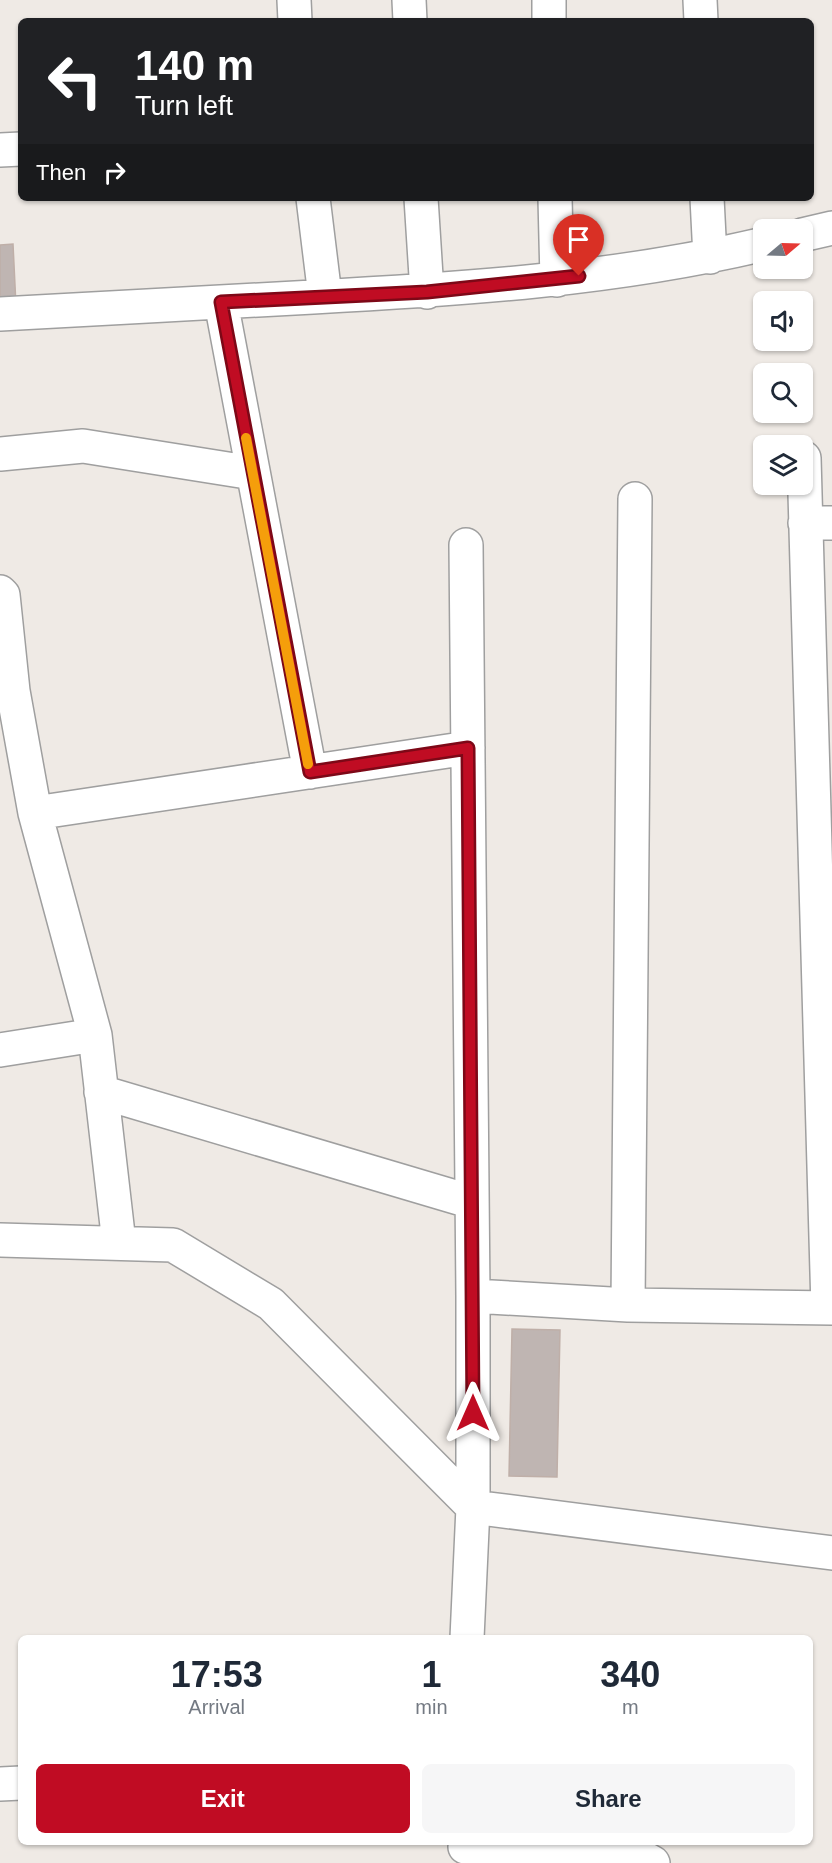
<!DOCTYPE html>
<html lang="en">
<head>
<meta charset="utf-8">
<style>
  :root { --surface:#fff; --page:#f6f6f7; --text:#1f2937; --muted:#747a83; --accent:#c00c23 }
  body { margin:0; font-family:Helvetica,sans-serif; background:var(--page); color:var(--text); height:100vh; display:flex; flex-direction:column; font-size:22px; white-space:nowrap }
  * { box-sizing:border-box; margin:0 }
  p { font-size:20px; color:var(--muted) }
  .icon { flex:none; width:33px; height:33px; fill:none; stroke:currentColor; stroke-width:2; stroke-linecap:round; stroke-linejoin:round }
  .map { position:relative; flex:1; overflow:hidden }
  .details { position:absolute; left:18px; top:1635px; width:795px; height:210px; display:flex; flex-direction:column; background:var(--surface); border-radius:9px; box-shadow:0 2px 4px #0004 }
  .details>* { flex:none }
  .guide { position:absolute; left:18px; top:18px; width:796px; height:183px; border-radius:9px; box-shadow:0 2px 4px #0004; background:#202124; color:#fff; overflow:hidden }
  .needle { width:39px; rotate:71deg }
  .tools { position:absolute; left:753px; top:219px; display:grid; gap:12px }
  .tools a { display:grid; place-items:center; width:60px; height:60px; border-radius:9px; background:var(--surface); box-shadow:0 2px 4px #0004; font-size:30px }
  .pin { position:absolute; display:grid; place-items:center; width:51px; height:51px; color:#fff; margin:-62px -26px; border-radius:50% 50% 50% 0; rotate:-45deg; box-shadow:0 0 6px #0007 }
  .pin .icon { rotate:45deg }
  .me { position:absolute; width:66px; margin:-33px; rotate:0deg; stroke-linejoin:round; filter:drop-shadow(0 0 4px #0008) }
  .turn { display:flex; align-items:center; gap:21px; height:126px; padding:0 18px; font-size:27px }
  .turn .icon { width:78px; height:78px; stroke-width:2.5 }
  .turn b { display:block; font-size:42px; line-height:51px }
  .then { display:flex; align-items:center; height:57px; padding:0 18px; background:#0003; gap:12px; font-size:22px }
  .eta { display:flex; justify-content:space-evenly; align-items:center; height:102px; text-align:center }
  .eta b { font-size:36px; font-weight:700; line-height:42px }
  .action { display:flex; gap:12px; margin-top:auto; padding:12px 18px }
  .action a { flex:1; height:69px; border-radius:9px; background:var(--accent); color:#fff; font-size:24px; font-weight:700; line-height:69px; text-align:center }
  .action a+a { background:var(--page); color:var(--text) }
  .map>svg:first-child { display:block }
</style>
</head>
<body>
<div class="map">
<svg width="832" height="1863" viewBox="0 0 832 1863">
  <rect width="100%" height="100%" fill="#efeae5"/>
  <!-- building -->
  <path fill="#bfb5b2" stroke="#bfafa8" stroke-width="1.5" d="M13,244L16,306L0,307V245Z
    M512,1329L560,1330L557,1477L509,1476Z"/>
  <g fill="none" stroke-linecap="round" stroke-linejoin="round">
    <!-- minor casing -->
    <g stroke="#9f9f9f" stroke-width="36">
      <path id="minor" d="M294,0L295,21
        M409,0L410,21
        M549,0V21
        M700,0L701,21
        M0,150L21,149
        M313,198L325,296
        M421,198L427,292
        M555,198L557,280
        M707,198L710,257
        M802,235L832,228
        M221,302L310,772
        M0,314C104,308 209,303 313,297C464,289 616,279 764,244
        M0,454L83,446L253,473
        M804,458L828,1308
        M805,523H832
        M466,545L473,1296V1507
        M0,592L3,595L13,691
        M0,692L13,691L35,813L95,1035L119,1243
        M35,813L468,748
        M0,1050L95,1035
        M101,1092L472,1202
        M0,1240L173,1245L271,1304L473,1507
        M473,1296L628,1305L832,1308
        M628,1305L635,499
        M467,1638L473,1507L832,1553
        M0,1784L21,1783
        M465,1847L637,1854L653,1863"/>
    </g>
    <!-- minor -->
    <use href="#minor" stroke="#fff" stroke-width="33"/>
  </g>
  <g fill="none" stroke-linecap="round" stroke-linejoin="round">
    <!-- route casing -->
    <g stroke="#7d0817" stroke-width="15">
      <path id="route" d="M473,1413L468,748L310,772L221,302L427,292L579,276"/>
    </g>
    <!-- route -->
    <use href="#route" stroke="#c00c23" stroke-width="10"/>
    <!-- slow -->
    <path stroke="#f59e0b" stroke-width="10" d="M246,438L308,764"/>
  </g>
</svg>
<div class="tools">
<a><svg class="needle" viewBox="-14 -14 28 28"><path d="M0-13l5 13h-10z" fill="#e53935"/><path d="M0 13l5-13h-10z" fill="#747a83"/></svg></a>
<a><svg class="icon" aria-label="sound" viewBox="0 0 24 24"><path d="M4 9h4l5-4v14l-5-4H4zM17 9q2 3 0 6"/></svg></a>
<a><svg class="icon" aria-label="search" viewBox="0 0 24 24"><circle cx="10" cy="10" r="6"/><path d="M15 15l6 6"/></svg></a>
<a><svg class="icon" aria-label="layers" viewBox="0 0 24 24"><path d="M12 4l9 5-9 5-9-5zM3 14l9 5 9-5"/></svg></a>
</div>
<div class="pin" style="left:579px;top:276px;background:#d93025"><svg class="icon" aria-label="arrive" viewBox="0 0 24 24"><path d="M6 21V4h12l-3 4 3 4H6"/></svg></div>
<svg class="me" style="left:473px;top:1413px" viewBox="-20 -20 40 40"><path d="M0-17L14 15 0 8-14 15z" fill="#c00c23" stroke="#fff" stroke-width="4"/></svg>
<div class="guide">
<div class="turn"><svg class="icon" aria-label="left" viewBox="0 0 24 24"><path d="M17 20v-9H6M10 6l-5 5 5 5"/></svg><div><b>140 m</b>Turn left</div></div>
<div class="then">Then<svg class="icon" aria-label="right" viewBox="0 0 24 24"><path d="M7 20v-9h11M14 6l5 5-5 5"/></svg></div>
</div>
<section class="details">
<div class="eta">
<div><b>17:53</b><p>Arrival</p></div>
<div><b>1</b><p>min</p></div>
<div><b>340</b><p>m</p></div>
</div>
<div class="action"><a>Exit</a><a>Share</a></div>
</section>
</div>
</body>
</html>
